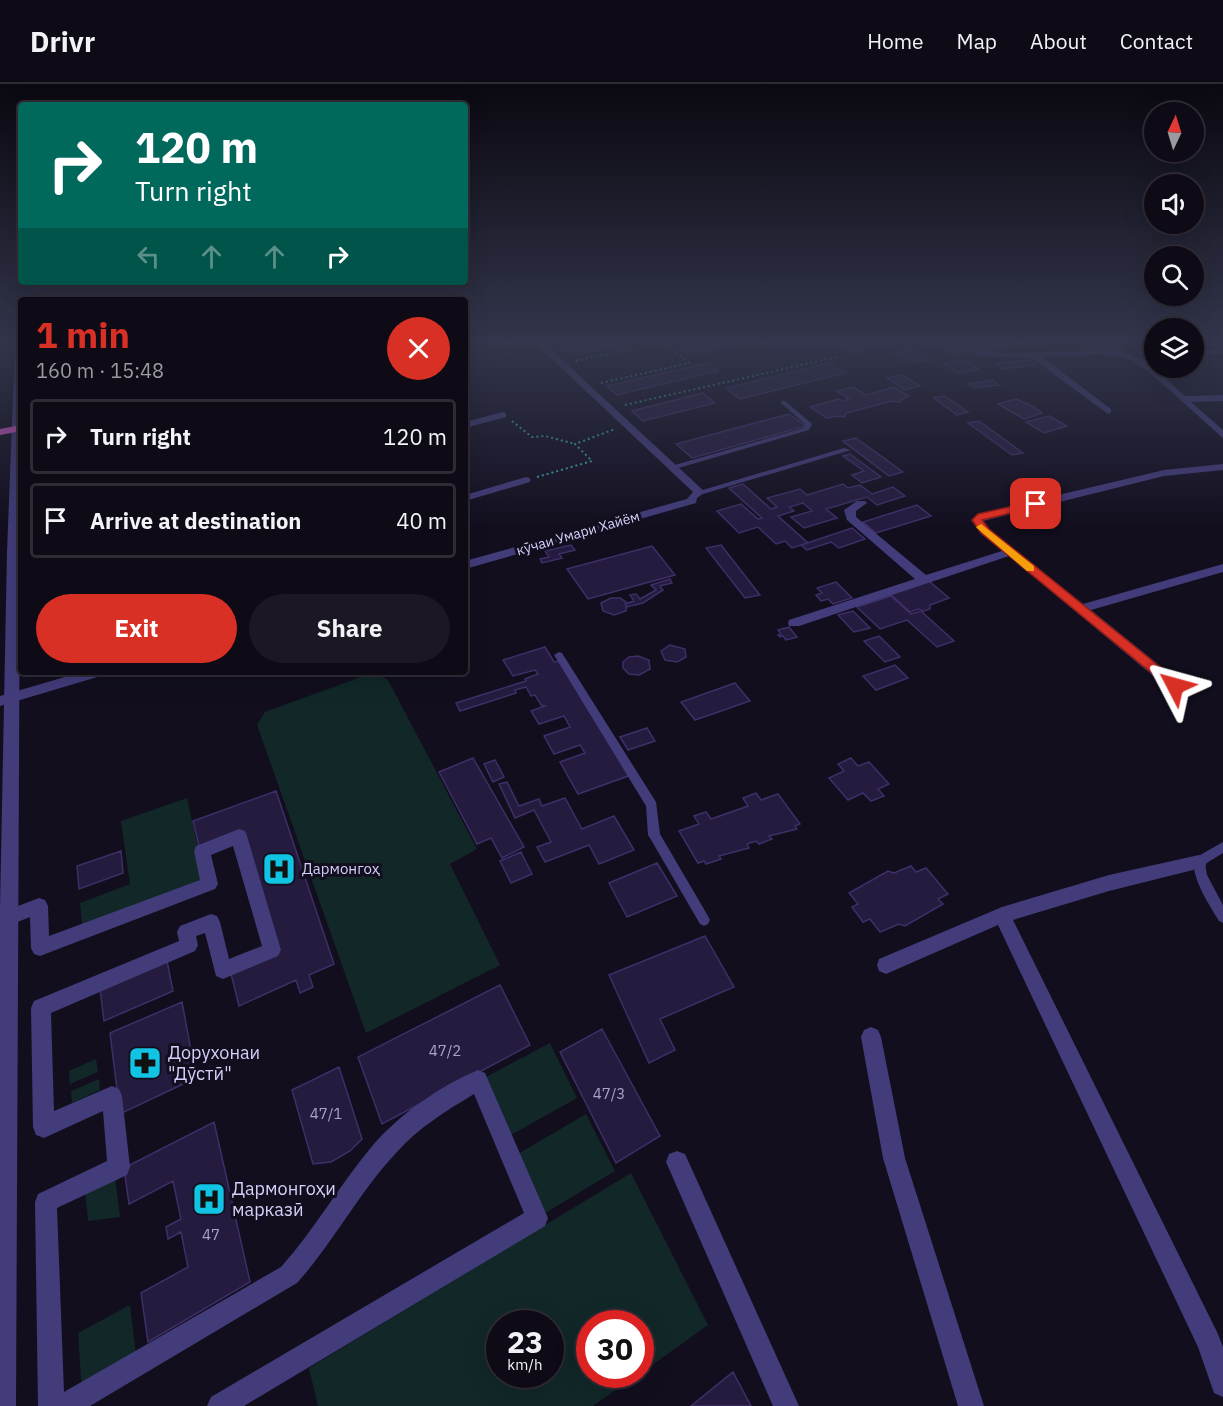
<!DOCTYPE html>
<html lang="en">
<head>
<meta charset="utf-8">
<style>
  :root { --surface:#0e0a16; --page:#1c1823; --text:#f1f3f6; --muted:#9b9aa1; --line:#2e2b35; --accent:#d93025 }
  body { margin:0; font-family:"IBM Plex Sans",sans-serif; background:var(--page); color:var(--text); height:100vh; display:flex; flex-direction:column; font-size:22px; white-space:nowrap }
  * { box-sizing:border-box; margin:0 }
  p { font-size:20px; color:var(--muted) }
  .icon { flex:none; width:33px; height:33px; fill:none; stroke:currentColor; stroke-width:2; stroke-linecap:round; stroke-linejoin:round }
  .map { position:relative; flex:1; overflow:hidden }
  .sheet { position:absolute; left:18px; top:213px; width:450px; height:378px; display:flex; flex-direction:column; background:var(--surface); border-radius:6px; box-shadow:0 6px 24px #0002,0 0 0 2px var(--line) }
  .sheet>* { flex:none }
  .guide { position:absolute; left:18px; top:18px; width:450px; height:183px; border-radius:6px; box-shadow:0 6px 24px #0002,0 0 0 2px var(--line); background:#00695c; color:#fff; overflow:hidden }
  .needle { width:39px; rotate:4deg }
  .buttons { position:absolute; left:1144px; top:18px; display:grid; gap:12px }
  .buttons a { display:grid; place-items:center; width:60px; height:60px; border-radius:50%; background:var(--surface); box-shadow:0 6px 24px #0002,0 0 0 2px var(--line); font-size:30px }
  .speed { position:absolute; left:486px; top:1226px; display:flex; gap:12px; font-size:30px; font-weight:700; text-align:center }
  .speed>* { display:grid; place-content:center; width:78px; height:78px; border-radius:50%; background:var(--surface); box-shadow:0 6px 24px #0002,0 0 0 2px var(--line); line-height:1 }
  .speed small { font-size:15px; font-weight:400 }
  .speed .limit { border:9px solid #d22; background:#fff; color:#111 }
  .pin { position:absolute; display:grid; place-items:center; width:51px; height:51px; color:#fff; margin:-26px; border-radius:12px; box-shadow:0 3px 9px #0006 }
  .me { position:absolute; width:66px; margin:-33px; rotate:309deg; stroke-linejoin:round; filter:drop-shadow(0 0 4px #0008) }
  .turn { display:flex; align-items:center; gap:21px; height:126px; padding:0 18px; font-size:27px }
  .turn .icon { width:78px; height:78px; stroke-width:2.5 }
  .turn b { display:block; font-size:42px; line-height:51px }
  .lanes { display:flex; align-items:center; height:57px; padding:0 18px; background:#0003; justify-content:center; gap:30px; direction:ltr }
  .lanes .off { opacity:.35 }
  .round { display:grid; place-items:center; flex:none; width:63px; height:63px; border-radius:32px; background:var(--page) }
  .head { display:flex; align-items:center; justify-content:space-between; height:102px; padding:0 18px }
  h1 { font-size:36px; font-weight:700; line-height:45px; color:var(--accent) }
  .primary-button { display:flex; gap:12px; margin-top:auto; padding:12px 18px }
  .primary-button a { flex:1; height:69px; border-radius:36px; background:var(--accent); color:#fff; font-size:24px; font-weight:700; line-height:69px; text-align:center }
  .primary-button a+a { background:var(--page); color:var(--text) }
  ul { padding:0; list-style:none }
  li { display:flex; align-items:center; gap:18px; height:75px; margin:0 12px 9px; padding:0 6px; border:3px solid var(--line); border-radius:6px }
  li div { flex:1 }
  li b { display:block; font-size:22px }
  li em { font-style:normal }
  header { display:flex; align-items:center; gap:36px; box-sizing:border-box; height:84px; padding:0 30px; background:var(--surface); border-bottom:2px solid var(--line) }
  header strong { font-size:28px }
  nav { display:flex; gap:33px; margin-inline-start:auto; font-size:21px }
  .map>svg:first-child { display:block }
</style>
</head>
<body>
<header>
<strong>Drivr</strong>
<nav><a>Home</a><a>Map</a><a>About</a><a>Contact</a></nav>
</header>
<div class="map">
<svg width="1223" height="1322" viewBox="0 0 1223 1322">
  <rect width="100%" height="100%" fill="#120e1e"/>
  <!-- green -->
  <path fill="#112728" fill-rule="evenodd" d="M369,590L383,593L388,596L477,765L450,780L500,881L366,949L257,641L265,628Z
    M187,714L206,800L83,848L80,819L130,800L121,737Z
    M550,959L577,1014L509,1052L484,994Z
    M96,975L98,988L70,1000L69,987Z
    M99,995L100,1006L72,1019L71,1007Z
    M586,1030L615,1087L542,1131L516,1071Z
    M631,1089L708,1241L641,1289L640,1239H590V1290H638L593,1322H318L309,1284ZM500,1239H550V1290H500Z
    M115,1092L120,1133L88,1137L85,1106Z
    M130,1221L137,1279L82,1309L78,1249Z"/>
  <!-- building -->
  <path fill="#241b3e" stroke="#3e2f68" stroke-width="1.5" d="M583,260H624L571,272L563,265Z
    M689,260H734L691,271L680,263Z
    M952,260L965,271L954,272L940,262Z
    M978,260H1011L1013,263L980,264Z
    M855,261L861,269H850L844,262Z
    M914,266L929,276L910,279L902,276L896,269Z
    M965,276L979,285L958,289L944,280Z
    M1029,276L1036,281L1002,285L996,279Z
    M707,279L718,287L617,311L607,302Z
    M830,279L845,289L740,315L726,304Z
    M902,291L920,302L905,306L887,294Z
    M993,296L999,301L973,304L968,300Z
    M853,303L866,311L894,303L909,312L901,315L902,316L900,318L892,317L846,329L845,333L837,332L827,334L810,323L839,315L842,317L849,315L837,307Z
    M703,309L715,319L643,337L632,327Z
    M945,312L968,328L957,331L934,314Z
    M1016,315L1034,323L1042,329L1024,335L998,320Z
    M789,330L806,342L692,374L676,360Z
    M1049,332L1067,342L1044,349L1026,338Z
    M979,337L1023,369L1012,371L968,339Z
    M856,354L903,388L889,392L843,357Z
    M850,370L881,393L862,399L852,391L864,387L843,372Z
    M743,400L771,425L777,423L767,414L800,405L807,411L843,400L848,404L860,401L872,410L893,403L905,412L877,421L867,413L826,425L837,434L804,444L791,433L812,427L803,419L789,423L794,427L778,432L808,459L792,464L785,457L776,460L758,443L739,449L717,427L741,420L758,435L762,434L729,404Z
    M917,421L931,432L876,449L863,438Z
    M852,444L865,455L839,464L831,458L807,466L801,461Z
    M571,461L575,466L559,470L562,474L542,479L540,475L549,473L545,467Z
    M721,461L760,511L745,514L706,464Z
    M652,462L675,491L588,515L567,485Z
    M670,495L672,499L660,502L663,506L643,519L627,523L625,520L634,517L630,511L636,510L640,515L656,506L651,501Z
    M929,497L949,514L930,521V525L924,527L918,525L910,528L890,510Z
    M836,498L852,514L833,520L828,515L821,517L816,511L822,509L817,504Z
    M891,512L911,530L921,527L954,557L937,563L907,536L880,545L857,523Z
    M611,514H620L626,518V527L614,531L603,527L601,519Z
    M853,527L870,544L854,548L838,531Z
    M789,543L797,553L786,556L783,552L780,553L778,551L781,550L778,546Z
    M879,552L900,573L885,578L864,557Z
    M670,561L685,565L686,573L677,578L665,576L661,567Z
    M545,563L554,578L559,577L631,691L578,710L560,678L585,669L580,661L554,670L544,652L570,643L564,632L539,640L531,627L545,622L541,621L535,611L531,612L526,603L515,606L516,609L460,627L456,619L526,597L525,595L538,590L535,586L513,592L503,576Z
    M638,572L649,576L650,585L639,591L629,590L623,584V578L629,573Z
    M895,581L908,594L876,606L863,592Z
    M735,599L750,617L695,636L681,618Z
    M647,644L655,657L628,666L620,653Z
    M473,674L524,763L502,774L491,754L477,760L439,688Z
    M851,674L858,682L869,678L889,700L878,705L884,712L871,717L863,709L848,716L829,694L844,687L838,680Z
    M495,676L504,693L493,698L484,680Z
    M507,698L519,722L539,715L542,722L565,714L582,745L614,732L634,766L599,780L589,761L545,778L537,763L551,758L534,726L515,734L499,700Z
    M276,707L334,880L309,891L313,903L300,909L296,896L239,922L230,886L275,867L241,749L200,766L193,737Z
    M756,709L761,716L778,710L800,740L795,742L797,745L769,752L772,755L759,760L756,757L747,760L749,764L719,772L721,775L706,780L704,777L698,779L679,747L699,740L694,732L706,728L711,735L748,722L743,714Z
    M121,767L123,789L79,805L77,782Z
    M521,768L532,790L511,799L500,777Z
    M657,779L677,812L627,833L609,799Z
    M911,782L916,788L926,784L948,810L938,815L943,820L905,842L899,840L880,848L870,835L863,838L852,823L858,820L849,809L888,787L894,789Z
    M705,852L734,903L660,935L675,966L649,979L609,891Z
    M167,877L173,907L104,937L100,905Z
    M500,901L530,961L382,1040L358,973Z
    M182,918L196,994L120,1030L110,949Z
    M602,945L660,1052L616,1079L560,968Z
    M339,983L362,1055L350,1067L331,1078L313,1080L292,1006Z
    M214,1038L250,1198L148,1258L141,1209L188,1183L181,1148L168,1155L166,1143L181,1135L173,1097L129,1120L124,1084Z
    M733,1288L751,1322H691Z"/>
  <g fill="none" stroke-linecap="round" stroke-linejoin="round">
    <!-- path -->
    <path stroke="#37a7a7" stroke-width="2" stroke-dasharray="2 3" stroke-linecap="butt" d="M576,277L654,260
      M601,299L689,279L667,262L672,260
      M625,321L837,273
      M512,337L532,353L545,352L575,360
      M537,393L592,377L575,360L615,345"/>
    <!-- service -->
    <path fill="#423c7a" fill-rule="evenodd" d="M1203,266H1223V270L1201,269V267Z
      M781,317H785L811,339L812,340L809,346L675,385L668,383L804,344L805,340L781,319Z
      M844,364L851,366L703,410L696,408Z
      M559,568L562,569L656,718L660,750L708,832L710,836L708,840L704,842L700,840L650,754L648,751L646,722L554,571Z
      M1223,758V769L1205,780L1207,791L1223,821V839L1219,837C1210,822 1189,791 1195,774Z"/>
    <!-- pedestrian -->
    <path fill="#423c7a" fill-rule="evenodd" d="M239,745L245,747L247,752L281,866L278,872L223,895L216,892L205,849L196,852L198,861L195,867L51,929L54,1027L112,1002L119,1005L122,1012L130,1083L127,1091L57,1124L64,1308L281,1183C315,1145 340,1100 373,1061C400,1030 440,1002 478,986L485,989L548,1134L545,1142L244,1322H207L211,1313L524,1129L474,1010C446,1027 418,1044 397,1068C359,1108 334,1158 297,1199L90,1322H38L35,1118L38,1110L107,1077L103,1027L44,1054L36,1051L33,1043L31,924L34,917L179,857L177,848L180,842L211,830L217,832L220,838L229,875L262,862L233,762L211,771L218,800L215,805L40,872L34,870L31,864L30,833L0,845V829L39,814L45,816L48,822L49,852L200,796L194,767L196,762Z"/>
    <!-- minor -->
    <path fill="#423c7a" fill-rule="evenodd" d="M536,260H545L705,408L697,414L696,419L465,485V477L687,415L693,408Z
      M953,260H965L984,267L1002,269L1119,266L1147,278L1185,312L1223,311V317L1191,318L1223,346V354L1148,287L1126,274L1104,270L1042,273L1111,325V329L1108,330L1032,274L984,272L966,268Z
      M503,328L506,329V333L465,344V338Z
      M1223,380V386L1164,392L983,437L989,445L1083,520L1223,480V488L1091,526L1180,598L1182,602L1180,606H1170L1009,472L799,542H789L788,539L789,536L915,495L847,436L844,426L857,417H865L867,419L856,427V433L926,491L1002,467L981,449L971,436L978,430L1164,386Z
      M526,393L530,394V398L465,417V411Z
      M82,588H106L104,591L0,622V612Z
      M1199,771L1205,773L1207,778L1205,783L1109,807L1013,836L1218,1250L1223,1263V1313L1214,1309L1198,1263L998,841L886,890L879,887L877,881L879,875L1002,823L1109,791Z
      M871,943L878,946L881,953L905,1074L984,1322H958L883,1074L861,953L864,946Z
      M677,1067L685,1070L799,1322H773L666,1078L669,1070Z"/>
    <!-- tertiary -->
    <path fill="#423c7a" fill-rule="evenodd" d="M15,260H21L16,1322H0V823L7,468Z"/>
    <!-- trunk -->
    <path fill="#da58c4" fill-rule="evenodd" d="M21,341V347L0,351V345Z"/>
  </g>
  <!-- sky -->
  <linearGradient id="sky" x2="0" y2="1"><stop stop-color="#0a0810"/><stop offset="0.58" stop-color="#33364c"/><stop offset="1" stop-color="#33364c" stop-opacity="0"/></linearGradient>
  <rect width="1223" height="446" fill="url(#sky)"/>
  <!-- route -->
  <path fill="#d93025" stroke="#8d1f18" stroke-width="1.5" d="M1036,417L1041,420L1040,422L982,436L989,445L1180,599L1182,602L1180,605H1171L981,449L972,436L978,430Z"/>
  <!-- slow -->
  <path fill="#f59e0b" d="M981,440L1034,482V487H1027L978,445L976,443Z"/>
  <!-- icons -->
  <defs>
    <g id="hospital-square" transform="scale(1.725)"><rect x="-9" y="-9" width="18" height="18" rx="4" fill="#12c4e4" stroke="#120e1e"/><path d="M-5-5h3v3.5h4V-5h3V5h-3V1.5h-4V5h-3Z" fill="#111"/></g>
    <g id="pharmacy-square" transform="scale(1.725)"><rect x="-9" y="-9" width="18" height="18" rx="4" fill="#12c4e4" stroke="#120e1e"/><path d="M-2-6h4v4h4v4h-4v4h-4v-4h-4v-4h4Z" fill="#111"/></g>
  </defs>
  <g fill-rule="evenodd">
    <use href="#hospital-square" x="279" y="785"/>
    <use href="#pharmacy-square" x="145" y="979"/>
    <use href="#hospital-square" x="209" y="1115"/>
  </g>
  <g text-anchor="middle" stroke-width="6" stroke-linejoin="round" paint-order="stroke">
    <!-- far-street labels -->
    <g font-size="14" fill="#d6cffb" stroke="#120e1e">
      <text transform="translate(578 449) rotate(-16)" y="5">кӯчаи Умари Хайём</text>
    </g>
    <!-- poi labels -->
    <g font-size="15" fill="#d6cffb" stroke="#120e1e" text-anchor="start">
      <text x="302" y="790">Дармонгоҳ</text>
    </g>
    <!-- near-number labels -->
    <g font-size="15" fill="#aaa2cc">
      <text x="445" y="972">47/2</text>
      <text x="609" y="1015">47/3</text>
      <text x="326" y="1035">47/1</text>
      <text x="211" y="1156">47</text>
    </g>
    <!-- near-poi labels -->
    <g font-size="18" fill="#d6cffb" stroke="#120e1e" text-anchor="start">
      <text x="168" y="975">Дорухонаи<tspan x="168" dy="21">"Дӯстӣ"</tspan></text>
      <text x="232" y="1111">Дармонгоҳи<tspan x="232" dy="21">марказӣ</tspan></text>
    </g>
  </g>
</svg>
<div class="buttons">
<a><svg class="needle" viewBox="-14 -14 28 28"><path d="M0-13l5 13h-10z" fill="#e53935"/><path d="M0 13l5-13h-10z" fill="#9b9aa1"/></svg></a>
<a><svg class="icon" aria-label="sound" viewBox="0 0 24 24"><path d="M4 9h4l5-4v14l-5-4H4zM17 9q2 3 0 6"/></svg></a>
<a><svg class="icon" aria-label="search" viewBox="0 0 24 24"><circle cx="10" cy="10" r="6"/><path d="M15 15l6 6"/></svg></a>
<a><svg class="icon" aria-label="layers" viewBox="0 0 24 24"><path d="M12 4l9 5-9 5-9-5zM3 14l9 5 9-5"/></svg></a>
</div>
<div class="speed"><div>23<small>km/h</small></div><div class="limit">30</div></div>
<div class="pin" style="left:1036px;top:420px;background:#d93025"><svg class="icon" aria-label="arrive" viewBox="0 0 24 24"><path d="M6 21V4h12l-3 4 3 4H6"/></svg></div>
<svg class="me" style="left:1175px;top:602px" viewBox="-20 -20 40 40"><path d="M0-17L14 15 0 8-14 15z" fill="#d93025" stroke="#fff" stroke-width="4"/></svg>
<div class="guide">
<div class="turn"><svg class="icon" aria-label="right" viewBox="0 0 24 24"><path d="M7 20v-9h11M14 6l5 5-5 5"/></svg><div><b>120 m</b>Turn right</div></div>
<div class="lanes"><svg class="icon off" aria-label="left" viewBox="0 0 24 24"><path d="M17 20v-9H6M10 6l-5 5 5 5"/></svg><svg class="icon off" aria-label="ahead" viewBox="0 0 24 24"><path d="M12 20V5M6 11l6-6 6 6"/></svg><svg class="icon off" aria-label="ahead" viewBox="0 0 24 24"><path d="M12 20V5M6 11l6-6 6 6"/></svg><svg class="icon" aria-label="right" viewBox="0 0 24 24"><path d="M7 20v-9h11M14 6l5 5-5 5"/></svg></div>
</div>
<section class="sheet">
<div class="head"><div><h1>1 min</h1><p>160 m · 15:48</p></div><a class="round" style="background:#d93025;color:#fff"><svg class="icon" aria-label="close" viewBox="0 0 24 24"><path d="M6 6l12 12M18 6L6 18"/></svg></a></div>
<ul>
<li><svg class="icon" aria-label="right" viewBox="0 0 24 24"><path d="M7 20v-9h11M14 6l5 5-5 5"/></svg><div><b>Turn right</b></div><em>120 m</em></li>
<li><svg class="icon" aria-label="arrive" viewBox="0 0 24 24"><path d="M6 21V4h12l-3 4 3 4H6"/></svg><div><b>Arrive at destination</b></div><em>40 m</em></li>
</ul>
<div class="primary-button"><a>Exit</a><a>Share</a></div>
</section>
</div>
</body>
</html>
